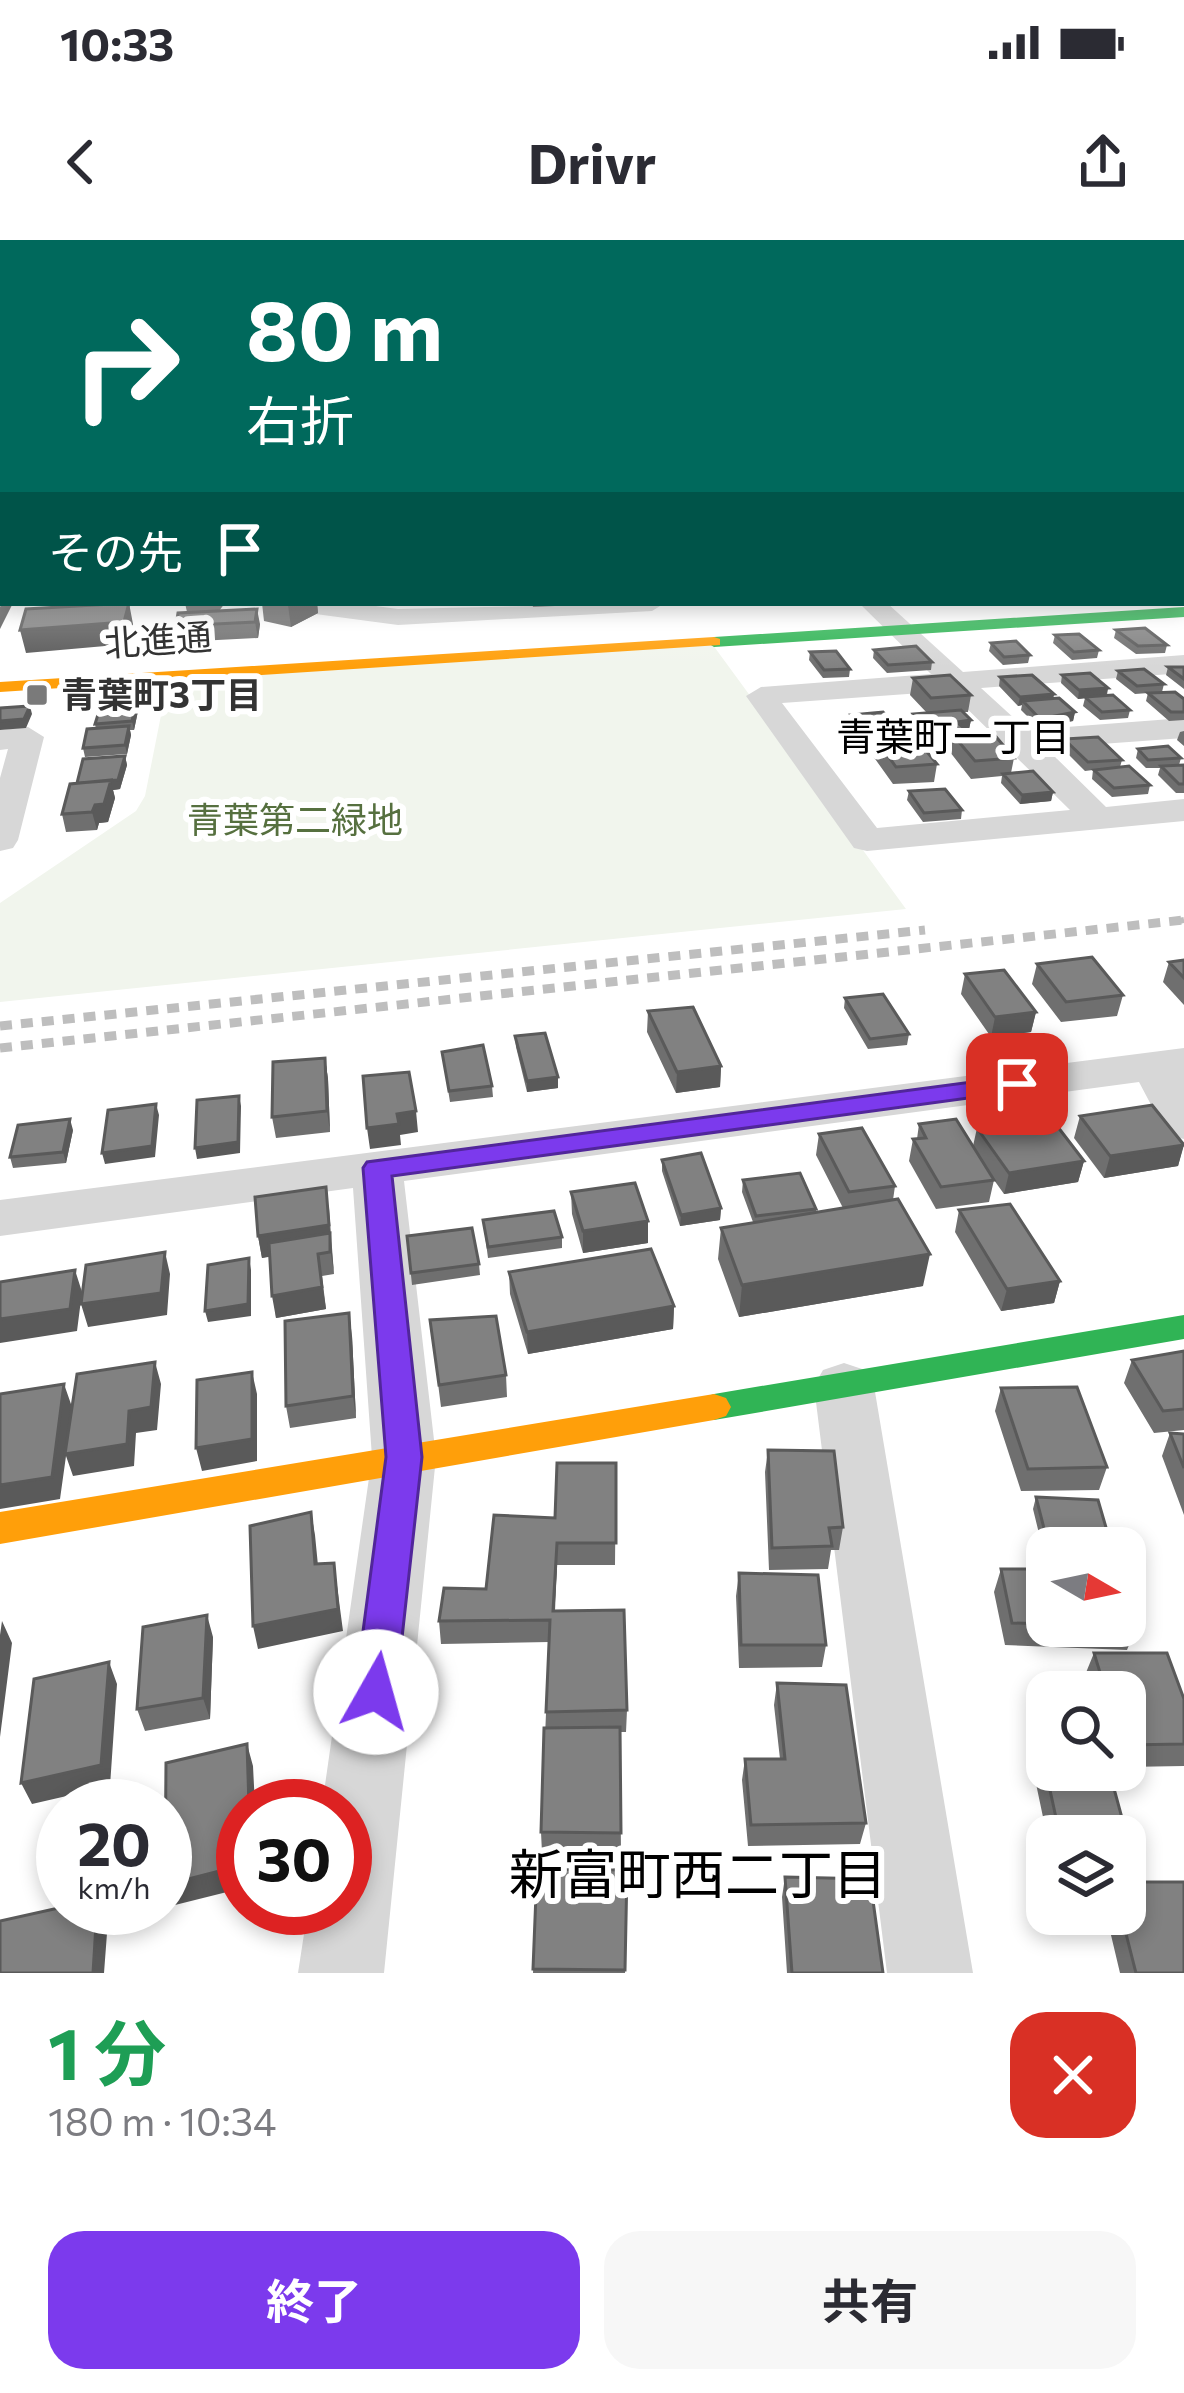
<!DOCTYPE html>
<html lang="ja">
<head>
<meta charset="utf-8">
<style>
  :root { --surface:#fff; --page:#f7f7f7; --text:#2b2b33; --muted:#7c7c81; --accent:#7c3aed }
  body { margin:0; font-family:Commissioner,"Noto Sans JP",sans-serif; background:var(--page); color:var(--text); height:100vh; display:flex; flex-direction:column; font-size:45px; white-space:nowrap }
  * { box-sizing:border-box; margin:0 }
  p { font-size:39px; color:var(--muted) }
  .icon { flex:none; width:66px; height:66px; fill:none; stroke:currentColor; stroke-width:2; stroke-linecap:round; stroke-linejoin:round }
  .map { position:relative; height:1733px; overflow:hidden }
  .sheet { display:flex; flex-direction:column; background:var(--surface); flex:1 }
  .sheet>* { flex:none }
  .banner { position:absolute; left:0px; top:0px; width:1185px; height:366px; box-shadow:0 6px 18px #0003; background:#00695c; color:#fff; overflow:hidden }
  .needle { width:78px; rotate:99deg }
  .tools { position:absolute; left:1026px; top:1287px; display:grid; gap:24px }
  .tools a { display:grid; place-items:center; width:120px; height:120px; border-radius:24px; background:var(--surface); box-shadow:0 6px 18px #0003; font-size:60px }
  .speed { position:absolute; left:36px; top:1539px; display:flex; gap:24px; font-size:60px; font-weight:700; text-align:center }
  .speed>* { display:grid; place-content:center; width:156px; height:156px; border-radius:50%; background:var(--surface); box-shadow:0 6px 18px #0003; line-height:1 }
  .speed small { font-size:30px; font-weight:400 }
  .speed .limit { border:18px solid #d22; background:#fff; color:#111 }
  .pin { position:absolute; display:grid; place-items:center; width:102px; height:102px; color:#fff; margin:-51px; border-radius:24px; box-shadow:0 6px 18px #0006 }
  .me { position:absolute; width:132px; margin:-66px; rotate:7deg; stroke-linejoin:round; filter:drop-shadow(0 0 9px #0008) }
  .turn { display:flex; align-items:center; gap:42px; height:252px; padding:0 48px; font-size:54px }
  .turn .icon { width:156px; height:156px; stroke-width:2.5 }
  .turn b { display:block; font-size:84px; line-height:102px }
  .then { display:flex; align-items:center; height:114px; padding:0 48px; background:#0003; gap:24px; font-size:45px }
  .round { display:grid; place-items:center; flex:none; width:126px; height:126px; border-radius:36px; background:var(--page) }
  .summary { display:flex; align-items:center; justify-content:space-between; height:204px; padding:0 48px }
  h1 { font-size:72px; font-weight:700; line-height:90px; color:#1e9e55 }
  .action { display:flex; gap:24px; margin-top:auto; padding:24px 48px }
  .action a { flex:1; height:138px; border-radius:36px; background:var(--accent); color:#fff; font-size:48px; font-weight:700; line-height:138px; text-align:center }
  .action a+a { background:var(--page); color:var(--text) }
  .status { display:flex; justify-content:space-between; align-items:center; height:84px; padding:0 60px; background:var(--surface); direction:ltr }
  .status svg { height:33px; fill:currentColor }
  header { display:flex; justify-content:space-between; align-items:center; height:156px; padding:0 48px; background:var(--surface); font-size:54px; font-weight:700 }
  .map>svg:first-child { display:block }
</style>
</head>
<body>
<div class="status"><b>10:33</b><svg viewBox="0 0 49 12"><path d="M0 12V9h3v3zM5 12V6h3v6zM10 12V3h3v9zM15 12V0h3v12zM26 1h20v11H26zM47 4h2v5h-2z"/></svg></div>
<header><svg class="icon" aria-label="back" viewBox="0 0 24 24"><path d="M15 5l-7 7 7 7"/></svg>Drivr<svg class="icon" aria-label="share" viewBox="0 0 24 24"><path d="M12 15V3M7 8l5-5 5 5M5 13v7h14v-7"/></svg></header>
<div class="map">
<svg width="1184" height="1733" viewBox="0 0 1184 1733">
  <rect width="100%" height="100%" fill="#fff"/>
  <!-- green -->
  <path fill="#f1f5ed" d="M710,401L906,669L0,762V663L136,571L145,556L169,435Z"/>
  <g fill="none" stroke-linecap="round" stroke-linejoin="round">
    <!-- street -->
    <path fill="#d7d7d7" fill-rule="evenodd" d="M3,213V229L0,230V214Z
      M1182,254L1184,255V269L1182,268Z
      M1182,323H1184V337H1182Z
      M280,363H353L398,369L665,363L652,371L398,385L293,371Z
      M859,363H887L963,432L1184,415V433L981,448L1027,490L1184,478V498L1046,508L1106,567L1184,559V581L867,611L854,608L746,456L761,447L931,434ZM949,451L1070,570L877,588L782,463Z
      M28,487L44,497L18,600L13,608L0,611V538L8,509L0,510V490Z
      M1184,808V899L1167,895L1139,842L404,941L436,1217L384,1733H298L308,1668H345V1566H322L372,1217L353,948L0,996V960Z
      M844,1123L865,1130L874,1146L973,1733H887L814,1146L823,1130Z"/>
    <!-- fast -->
    <path fill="#30b455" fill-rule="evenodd" d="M1182,210H1184V216H1182Z
      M1184,367V377L714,407L706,402L714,397Z
      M1184,1075V1099L714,1180L702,1176L697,1167L702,1158L714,1154Z"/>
    <!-- slow -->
    <path fill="#ff9f0a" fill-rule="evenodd" d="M714,397L720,399V405L0,452V442Z
      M714,1154L726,1158L731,1167L726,1176L714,1180L0,1304V1272Z"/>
    <!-- rail-far1 -->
    <path stroke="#bebebe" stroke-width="6" stroke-dasharray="9 6" stroke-linecap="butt" d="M1179,681L1184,680"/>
    <!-- rail -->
    <path stroke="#bebebe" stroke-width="9" stroke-dasharray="12 9" stroke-linecap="butt" d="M0,786L925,690
      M0,808L1184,680"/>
  </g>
  <!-- wall -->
  <path fill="#6f6f6f" d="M185,363H225L219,371L260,384L258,398L179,402L176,386L198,372H187Z
    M262,363H317L318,373L291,387L264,381Z
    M532,363H576V365L533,367Z
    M1116,390L1167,405L1165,413L1136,414L1114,398Z
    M1055,395L1099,410L1097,418L1072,420L1053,403Z
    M991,403L1030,415L1028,423L1003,425L989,411Z
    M874,410L932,422L931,430L887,433L873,418Z
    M810,412L850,429L849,437L823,438L809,420Z
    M1168,427H1184V449L1166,435Z
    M1118,431L1164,444L1162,452L1135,454L1116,439Z
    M1062,435L1108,448L1107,455L1130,470L1128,478L1100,480L1083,466L1085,458L1078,459L1061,443Z
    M1000,437L1054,454L1053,459L1075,472L1073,481L1038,487L1021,470L1022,465L1018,466L999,446Z
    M913,438L971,455L968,472H963L971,480L969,489H965L964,494L1014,518L1011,533L1053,552L1051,561L1020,564L1001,543L1002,536L971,539L950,512L953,498L939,500L930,490L918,491L912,482L913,474L927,473L910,455Z
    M1148,453L1184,459V480L1169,481L1146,461Z
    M136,463L138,471L134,490H130L131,495L127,514L85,517L83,508L96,489L95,484Z
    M851,475L902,496L937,524L934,542L893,544L873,516L874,507H869L850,483Z
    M1184,491V506L1177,500L1180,492Z
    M1064,499L1122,520L1120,527L1150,545L1148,554L1112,557L1092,539L1093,530L1085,531L1062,508Z
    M1138,509L1181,518L1179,525H1184V553H1176L1158,535L1160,528H1146L1136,518Z
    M125,516L127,525L120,549L113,550L115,558L108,582L99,583L97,590L66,592L62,574L77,543Z
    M909,551L962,570L961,579L923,582L907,560Z
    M1184,720V765L1163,742L1169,722Z
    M1037,724L1123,755L1117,776L1061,782L1032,744Z
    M965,734L1036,772L1031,792L991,797L961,754Z
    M845,758L909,794L907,805L868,809L844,768Z
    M648,771L721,826L720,847L676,853L647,792Z
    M515,796L558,848L527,852L516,807Z
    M442,812L492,846L493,857L450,862Z
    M325,818L328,839L330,892L276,898L272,877Z
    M1080,876L1184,903L1178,926L1104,938L1074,898Z
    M919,884L973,906L977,888L1084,921L1078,942L1004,954L994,940L989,962L936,969L909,921L913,899H917Z
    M73,890L66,923L13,928L10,917Z
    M819,894L895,946L893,960L923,1046L739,1077L718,1019L721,988L753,982L742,952L743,940L816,969V972L843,968L816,915Z
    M662,920L721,968L720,980L680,986L662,931Z
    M571,952L648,1003L583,1013L572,974Z
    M329,968L334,1034L322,1036L326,1069L276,1078L270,1016L262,1018L258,996Z
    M959,970L1060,1041L1054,1063L1001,1071L955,992Z
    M483,980L562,997V1008L488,1018Z
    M407,996L479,1024L480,1035L412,1045Z
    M509,1032L674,1066L673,1089L528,1114L510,1054Z
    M430,1080L506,1135L507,1157L441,1167Z
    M352,1096L356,1178L290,1188L286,1166Z
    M1184,1111V1190L1154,1193L1124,1143L1132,1120Z
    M1001,1148L1107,1227L1099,1250L1021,1251L995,1171Z
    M1170,1193L1184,1194V1275L1162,1216Z
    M768,1210L843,1287L839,1310H831L828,1329L769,1330L765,1232Z
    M616,1223L615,1325H557L555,1371L627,1470L626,1492H620L621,1614L542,1613L541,1592L549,1402L441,1404L439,1381L486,1349L555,1278Z
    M1036,1257L1112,1308H1047L1046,1322L1033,1269Z
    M1001,1329H1047V1386L1136,1387L1127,1410L1005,1405L994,1352Z
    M739,1333L826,1405L822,1427L739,1428L736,1356Z
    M213,1397L210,1479L145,1491L137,1469Z
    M1094,1413L1184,1459V1526L1125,1527V1452H1090L1085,1435Z
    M777,1443L866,1583L860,1604L748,1606L742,1540L745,1519H780L774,1465Z
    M1043,1518H1047V1530H1109L1132,1615L1125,1630V1596H1047L1035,1539Z
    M537,1629L627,1630L625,1733H533Z
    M785,1637L883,1733H787L782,1657Z
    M1106,1674H1125L1184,1733H1120Z"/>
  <!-- shaded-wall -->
  <path fill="#5a5a5a" d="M3,361V363H12V365L0,389V367Z
    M129,363L133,384L128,404L26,413L20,390Z
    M293,363H317L318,373L291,387L288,365Z
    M257,369L260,384L258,398L255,382Z
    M1108,448L1106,456L1078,459L1079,450Z
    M1054,454L1052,463L1023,461L1022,465L1018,466L1020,457Z
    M136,463L138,471L134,490L132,481Z
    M30,466L32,474L26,488L0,490V481Z
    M1075,472L1073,481L1038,487L1040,479Z
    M971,480L969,489H965L963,497L953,495V498L939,500L940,491L957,482Z
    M129,486L131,495L127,514L125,505Z
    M125,516L127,525L120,549L113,550L115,558L108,582L99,583L97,590L92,572L95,565Z
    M1053,552L1051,561L1020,564L1022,555Z
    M1036,772L1031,792L991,797L995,777Z
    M325,818L328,839L330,892L327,871Z
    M721,826L720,847L676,853L677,832Z
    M558,837V848L527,852V841Z
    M239,856L241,866L240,913L197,919L195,908Z
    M156,864L159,875L155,917L105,924L102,913Z
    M416,871L418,892L400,895L401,905L370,909L367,888L397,874Z
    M70,879L73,890L66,923L63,912Z
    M1184,905L1178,926L1104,938L1110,916Z
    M1084,921L1078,942L1004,954L1009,933Z
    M326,947L334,1034L330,1007L262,1018L258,996Z
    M721,968L720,980L680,986L681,975Z
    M648,981V1003L583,1013V991Z
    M165,1012L170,1034L167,1075L88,1087L81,1064Z
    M318,1014L326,1069L276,1078L272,1056Z
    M930,1014L923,1046L739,1077L742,1045Z
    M249,1018L251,1030V1076L208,1082L205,1071Z
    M75,1030L82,1052L77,1091L0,1103V1079Z
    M1060,1041L1054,1063L1001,1071L1007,1049Z
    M674,1066L673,1089L528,1114L527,1092Z
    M349,1073L352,1096L356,1178L353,1156Z
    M155,1122L161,1144L157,1190L136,1193L134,1226L73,1236L66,1216L60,1259L0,1269V1245L64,1144L72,1167L129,1171Z
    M252,1132L257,1154V1221L202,1231L196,1208Z
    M311,1272L315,1295L320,1346L315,1324Z
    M557,1303V1325L553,1393V1371Z
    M334,1323L343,1391L258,1409L253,1386Z
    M207,1375L213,1397L210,1479L203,1458Z
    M2,1381L12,1403L0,1497V1395Z
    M109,1422L117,1444L110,1546L32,1564L21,1543Z
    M247,1504L253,1526L255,1566H249Z
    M243,1625V1648L171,1666L165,1652V1645Z
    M97,1668H102L108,1680L104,1733H93Z"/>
  <!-- building -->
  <path fill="#818181" stroke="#5a5a5a" stroke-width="3" d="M129,363L124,382L20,390L26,369Z
    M257,369L255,382L176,386L178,373Z
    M1145,388L1167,405L1138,406L1116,390Z
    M1079,394L1099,410L1074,412L1055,395Z
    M1016,401L1030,415L1004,417L991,403Z
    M916,406L932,422L888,425L874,410Z
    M836,411L850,429L824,430L810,412Z
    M1168,427H1184V439Z
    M1144,429L1164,444L1137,446L1118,431Z
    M1090,433L1108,448L1079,450L1062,435Z
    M950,435L971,455L931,458L913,438Z
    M1032,435L1054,454L1020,457L1000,437Z
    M1175,452L1184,459V472H1171L1148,453Z
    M1113,455L1130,470L1102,472L1085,457Z
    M1059,458L1075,472L1040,479L1023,461Z
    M136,463L132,481L95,484L101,465Z
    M30,466L24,479L0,481V468Z
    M961,470L971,480L957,482L965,489L940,491L931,482L919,483L913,474Z
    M883,472L902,496L871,498L851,475Z
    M129,486L125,505L83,508L87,489Z
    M992,492L1014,518L975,521L953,495Z
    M914,496L937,524L896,527L876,499Z
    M1098,497L1122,520L1088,522L1064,499Z
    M1168,506L1181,518L1148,520L1138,509Z
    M125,516L118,540L77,543L83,519Z
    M1184,525V544H1179L1161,526Z
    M1129,526L1150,545L1114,548L1094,530Z
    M1033,531L1053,552L1022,555L1003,534Z
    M111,540L104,564L95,565L92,572L62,574L70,544Z
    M945,549L962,570L924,573L909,551Z
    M1092,717L1123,755L1066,762L1037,724Z
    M1184,720V738L1169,722Z
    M1004,730L1036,772L995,777L965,734Z
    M883,754L909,794L870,799L845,758Z
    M693,767L721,826L677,832L648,771Z
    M545,793L558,837L527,841L515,796Z
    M483,805L492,846L449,851L442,812Z
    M325,818L327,871L272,877L273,822Z
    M409,832L416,871L397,874L399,884L367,888L363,836Z
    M239,856L238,902L195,908L197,860Z
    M156,864L152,906L102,913L108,870Z
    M1152,865L1184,905L1110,916L1080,876Z
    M1051,878L1084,921L1009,933L977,888Z
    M70,879L63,912L10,917L18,885Z
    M956,879L994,940L941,947L913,899L926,898L919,884Z
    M862,888L895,946L849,952L819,894Z
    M701,913L721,968L681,975L662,920Z
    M800,933L816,969L756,976L743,940Z
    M635,943L648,981L583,991L571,952Z
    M326,947L329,985L258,996L255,957Z
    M898,959L930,1014L742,1045L721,988Z
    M1010,964L1060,1041L1007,1049L959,970Z
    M554,971L562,997L488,1007L483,980Z
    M472,988L479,1024L411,1033L407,996Z
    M330,993V1012L318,1014L322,1047L272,1056L269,1003Z
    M651,1009L674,1066L527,1092L509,1032Z
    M165,1012L161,1053L81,1064L86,1025Z
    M249,1018L248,1064L205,1071L208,1025Z
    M75,1030L70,1069L0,1079V1042Z
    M349,1073L353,1156L286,1166L285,1081Z
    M496,1076L506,1135L439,1145L430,1080Z
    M1184,1111V1169L1163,1171L1132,1120Z
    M155,1122L151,1167L129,1171L127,1204L65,1214L77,1134Z
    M252,1132V1199L196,1208L197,1140Z
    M64,1144L52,1237L0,1245V1154Z
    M1077,1147L1107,1227L1028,1229L1001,1148Z
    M1170,1193L1184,1194V1228Z
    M768,1210L834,1211L843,1287L829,1288L832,1306L772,1308Z
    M557,1223H616V1303H557L553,1371L624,1370L627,1470L546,1472L550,1380L439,1381L444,1348L486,1349L494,1275L555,1278Z
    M1036,1257L1098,1260L1112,1308H1049Z
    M311,1272L315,1324L334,1323L338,1369L253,1386L250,1286Z
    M1001,1329H1047V1384L1012,1383Z
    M739,1333L818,1335L826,1405H741Z
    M1125,1355L1136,1387L1097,1386H1125Z
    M207,1375L203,1458L137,1469L143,1387Z
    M1094,1413H1167L1184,1459V1504L1125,1505V1452H1106Z
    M109,1422L101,1525L21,1543L34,1439Z
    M777,1443L846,1445L866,1583L751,1585L745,1519H785Z
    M620,1487L621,1593L541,1592L544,1488Z
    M247,1504L249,1566H243V1625L165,1645L166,1523Z
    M1043,1518H1047V1530H1109L1132,1615H1125V1596H1060Z
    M537,1629L627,1630L625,1730L533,1729Z
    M785,1637L870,1639L883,1733H792Z
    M1125,1642H1184V1733H1136L1121,1674H1125Z
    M63,1667L97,1668L93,1733H0V1681Z"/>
  <!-- sky -->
  <linearGradient id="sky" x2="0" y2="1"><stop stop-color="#a3caec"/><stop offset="0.43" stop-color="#fff"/><stop offset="1" stop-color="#fff" stop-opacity="0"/></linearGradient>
  <rect width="1184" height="428" fill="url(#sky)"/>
  <!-- route -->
  <path fill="#7c3aed" stroke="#51269a" stroke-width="3" d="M1017,836L1031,844L1027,850L392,936L422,1217L396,1452L390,1466L376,1471L361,1466L355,1452L386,1217L363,928L367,922Z"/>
  <!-- markers -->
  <rect fill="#7a7a7a" stroke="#fff" stroke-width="4.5" x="25" y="443" width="24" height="24" rx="6"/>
  <g text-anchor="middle" stroke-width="12" stroke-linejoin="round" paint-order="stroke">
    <!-- far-street labels -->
    <g font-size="36" fill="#333" stroke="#fff">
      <text transform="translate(158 400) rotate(-4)" y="13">北進通</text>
    </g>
    <!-- far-poi labels -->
    <g font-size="36" font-weight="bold" fill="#333" stroke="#fff" text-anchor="start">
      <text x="61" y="468">青葉町3丁目</text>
    </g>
    <!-- far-park labels -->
    <g font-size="36" fill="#56703f" stroke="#fff">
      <text x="295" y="593">青葉第二緑地</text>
    </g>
    <!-- far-neighbourhood labels -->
    <g font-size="39" fill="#000" stroke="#fff">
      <text x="953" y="511">青葉町一丁目</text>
    </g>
    <!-- near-neighbourhood labels -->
    <g font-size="54" fill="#000" stroke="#fff">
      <text x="698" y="1654">新富町西二丁目</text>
    </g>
  </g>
</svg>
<div class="tools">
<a><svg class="needle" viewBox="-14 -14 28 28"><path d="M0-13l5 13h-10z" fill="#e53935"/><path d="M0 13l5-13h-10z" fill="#7c7c81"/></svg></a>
<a><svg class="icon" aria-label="search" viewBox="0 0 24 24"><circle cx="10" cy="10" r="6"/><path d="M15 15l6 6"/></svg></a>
<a><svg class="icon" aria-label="layers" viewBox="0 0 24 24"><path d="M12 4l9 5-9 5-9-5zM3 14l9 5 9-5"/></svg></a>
</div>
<div class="speed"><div>20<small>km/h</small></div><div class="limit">30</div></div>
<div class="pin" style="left:1017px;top:844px;background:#d93025"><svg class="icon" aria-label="arrive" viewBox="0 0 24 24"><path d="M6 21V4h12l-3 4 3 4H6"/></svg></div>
<svg class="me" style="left:376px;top:1452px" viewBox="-20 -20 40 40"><circle r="19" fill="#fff"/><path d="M0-13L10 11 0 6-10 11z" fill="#7c3aed"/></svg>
<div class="banner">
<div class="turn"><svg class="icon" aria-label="right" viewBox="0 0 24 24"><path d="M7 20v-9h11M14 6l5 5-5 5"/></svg><div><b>80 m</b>右折</div></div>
<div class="then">その先<svg class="icon" aria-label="arrive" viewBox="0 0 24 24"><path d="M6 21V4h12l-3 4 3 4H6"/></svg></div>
</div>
</div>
<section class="sheet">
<div class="summary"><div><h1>1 分</h1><p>180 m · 10:34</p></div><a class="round" style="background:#d93025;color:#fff"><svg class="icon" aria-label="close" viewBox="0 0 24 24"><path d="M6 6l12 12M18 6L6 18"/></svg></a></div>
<div class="action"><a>終了</a><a>共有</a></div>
</section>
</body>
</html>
